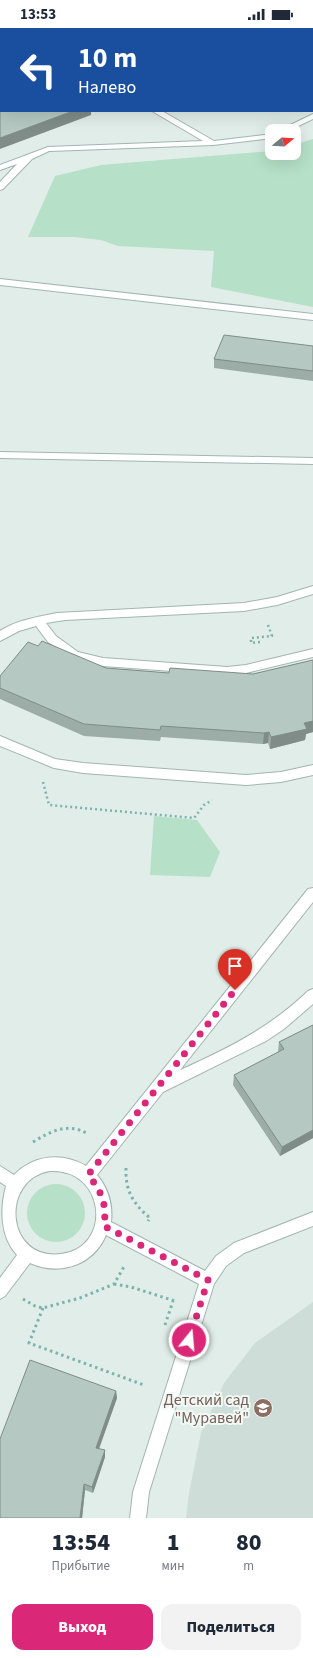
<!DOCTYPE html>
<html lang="ru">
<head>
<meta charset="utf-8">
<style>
  :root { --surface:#fff; --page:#f2f2f3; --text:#1f2937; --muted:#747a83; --accent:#db2777 }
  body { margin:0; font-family:"Source Sans 3",sans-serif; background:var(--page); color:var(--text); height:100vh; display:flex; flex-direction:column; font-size:15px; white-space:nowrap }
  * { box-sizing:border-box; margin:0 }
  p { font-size:13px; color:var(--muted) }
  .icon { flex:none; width:22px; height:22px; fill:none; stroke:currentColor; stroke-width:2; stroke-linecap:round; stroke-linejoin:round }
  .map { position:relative; height:1490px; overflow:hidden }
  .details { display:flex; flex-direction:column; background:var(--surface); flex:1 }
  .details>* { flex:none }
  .hud { position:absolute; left:0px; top:0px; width:313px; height:84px; box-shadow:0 4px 16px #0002; background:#1a4fa0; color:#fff; overflow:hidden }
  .needle { width:26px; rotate:72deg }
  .tools { position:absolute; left:265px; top:96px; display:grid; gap:8px }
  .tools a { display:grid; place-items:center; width:36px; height:36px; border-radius:8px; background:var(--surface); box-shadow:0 4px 16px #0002; font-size:20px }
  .pin { position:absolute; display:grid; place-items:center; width:34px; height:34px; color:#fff; margin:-41px -17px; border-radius:50% 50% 50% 0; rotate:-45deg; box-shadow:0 0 4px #0007 }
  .pin .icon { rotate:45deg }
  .me { position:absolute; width:44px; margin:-22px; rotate:17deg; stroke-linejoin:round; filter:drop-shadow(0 0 3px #0008) }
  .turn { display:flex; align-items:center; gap:14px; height:84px; padding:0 12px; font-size:18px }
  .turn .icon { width:52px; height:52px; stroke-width:2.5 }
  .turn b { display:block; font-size:28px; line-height:34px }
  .eta { display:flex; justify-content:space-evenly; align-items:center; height:68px; text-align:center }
  .eta b { font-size:24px; font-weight:800; line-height:28px }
  .cta { display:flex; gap:8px; margin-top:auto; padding:8px 12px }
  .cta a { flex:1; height:46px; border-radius:12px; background:var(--accent); color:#fff; font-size:16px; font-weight:800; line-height:46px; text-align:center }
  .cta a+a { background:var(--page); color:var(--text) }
  .status { display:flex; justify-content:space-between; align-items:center; height:28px; padding:0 20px; background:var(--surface); direction:ltr }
  .status svg { height:11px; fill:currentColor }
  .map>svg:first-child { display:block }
</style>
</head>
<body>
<div class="status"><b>13:53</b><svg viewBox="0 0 49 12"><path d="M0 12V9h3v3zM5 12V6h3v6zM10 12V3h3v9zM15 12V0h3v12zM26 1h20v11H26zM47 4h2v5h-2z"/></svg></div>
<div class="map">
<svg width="313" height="1490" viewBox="0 0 313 1490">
  <rect width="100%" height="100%" fill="#e0ede9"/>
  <!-- built -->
  <path fill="#ceddd8" d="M313,1274V1490H186L189,1465L201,1405L224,1355L255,1315Z"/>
  <!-- green -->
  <path fill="#b6e0c8" d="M313,111V279L211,259L214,223L118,218L101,212L74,209H28L55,148L101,137L272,123V125H294V117Z
    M154,788L197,792L220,824L210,849L150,847Z
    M27 1185a29 29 0 1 1 58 0a29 29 0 1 1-58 0Z"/>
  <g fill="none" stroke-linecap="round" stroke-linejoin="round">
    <!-- minor casing -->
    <g stroke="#a2b5b1" stroke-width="2">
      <path id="minor" d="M303,0H312L313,1L312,2Z
        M152,83H162L214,113L272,106V110L213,117L49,123L32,131L3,161L0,162V154L17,136L0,142V137L48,119L203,113Z
        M313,86V91L288,103H278Z
        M0,251L313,286V292L0,257Z
        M0,424L313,430V436L0,430Z
        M313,558V566L277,577L244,583L65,592L46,595L56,608L78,624L103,630L227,639L246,637L313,621V629L246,645L227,647L103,638L75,631L48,614L36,598L19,603L0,613V603C17,592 37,589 57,585L244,575L277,569Z
        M0,708L55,731L83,735L246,747L281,744L313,737V747L281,754L246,757L83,745L54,740L0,718Z
        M313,860V874L180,1042C227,1021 271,999 308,963L313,961V976L284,1001L266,1013L163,1064L97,1147C108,1160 113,1177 111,1194L205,1243L216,1228L234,1215L313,1184V1198L244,1225L226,1238L214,1256L149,1464L146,1490H130L133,1464L199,1256L106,1207C93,1238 59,1248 30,1235L5,1268L0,1271V1250L17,1227C0,1209 0,1181 6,1158L0,1154V1138L14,1147C33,1127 62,1124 86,1138L308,861ZM50,1143C106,1140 113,1220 61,1226C5,1233 0,1151 50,1143Z"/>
    </g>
    <!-- path-far1 -->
    <path stroke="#7cb4ab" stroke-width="2.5" stroke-dasharray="2 3" stroke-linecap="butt" d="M260,614L251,615V610L272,608L268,597
      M43,754L49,777L194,790L204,777L212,772"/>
    <!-- path -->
    <path stroke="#7cb4ab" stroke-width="3" stroke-dasharray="2.5 3.5" stroke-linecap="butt" d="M33,1114C51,1103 68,1094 88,1106
      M126,1140C125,1162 133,1176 150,1190L148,1193
      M114,1256L131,1259L175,1273
      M23,1271L35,1278L43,1280L80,1270L114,1256L125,1237
      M43,1280L29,1315L144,1357
      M165,1297L173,1273"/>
    <!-- minor -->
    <use href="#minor" fill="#fff" fill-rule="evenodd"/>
  </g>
  <!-- wall -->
  <path fill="#9caca7" d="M313,318V353L214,340V331Z
    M38,618L106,640L169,645L253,646L313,632V704L306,706L305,712L270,721L268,715L263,716L161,709L160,713L84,708L0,671V648Z
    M313,997V1110L280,1128L233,1057L234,1047L278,1024L279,1014Z
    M116,1363L117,1370L99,1421L105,1422V1429L93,1465L85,1462L82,1490H0Z"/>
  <!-- shaded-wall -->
  <path fill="#7f8c88" d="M0,11H1V21H0Z
    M73,83H91V87L0,121V110Z
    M313,693V704L306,706L305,712L270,721L271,709L304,695Z
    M269,704L268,715L263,716L264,705Z
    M313,1102V1110L280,1128L282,1119Z
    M116,1363L117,1370L97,1426L96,1420Z
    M105,1422V1429L93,1465L92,1459Z
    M84,1456L85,1462L82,1490H80Z"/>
  <!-- building -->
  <path fill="#b5c8c2" stroke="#7f8c88" d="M0,0H28L26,1H1V11H0Z
    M0,73L1,74V83H73L0,110Z
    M224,307L313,318V343L214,331Z
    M42,613L106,640L169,645L170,640L253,646L313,632V693L304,695L307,701L271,709L269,704L264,705L161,698L160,702L84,696L0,660V648L28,614L38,618Z
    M313,997V1102L282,1119L234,1047L284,1021L279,1014Z
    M30,1332L116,1363L96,1420L105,1422L92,1459L84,1456L80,1490H0V1411Z"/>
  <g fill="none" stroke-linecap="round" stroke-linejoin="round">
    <!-- route -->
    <path stroke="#db2777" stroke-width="7" stroke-dasharray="0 12.6" d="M189,1312L208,1252L104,1198C107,1177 102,1163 88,1147L235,962"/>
  </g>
  <!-- icons -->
  <defs>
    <g id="school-disc" transform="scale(1)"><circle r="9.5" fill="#8d6e63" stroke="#f1f9f6"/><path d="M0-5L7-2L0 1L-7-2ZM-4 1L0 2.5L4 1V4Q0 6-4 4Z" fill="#fff"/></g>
  </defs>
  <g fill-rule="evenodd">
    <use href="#school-disc" x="263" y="1380"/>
  </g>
  <g text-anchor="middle" stroke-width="4" stroke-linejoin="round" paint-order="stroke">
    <!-- near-education labels -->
    <g font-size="16" fill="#785e54" stroke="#f1f9f6" text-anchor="end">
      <text x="249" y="1377">Детский сад<tspan x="249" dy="18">"Муравей"</tspan></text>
    </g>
  </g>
</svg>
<div class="tools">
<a><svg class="needle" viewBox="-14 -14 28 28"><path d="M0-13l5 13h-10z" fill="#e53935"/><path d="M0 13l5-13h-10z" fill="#747a83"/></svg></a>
</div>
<div class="pin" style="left:235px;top:962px;background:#d93025"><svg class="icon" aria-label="arrive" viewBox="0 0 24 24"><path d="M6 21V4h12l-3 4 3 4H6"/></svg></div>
<svg class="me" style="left:189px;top:1312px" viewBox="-20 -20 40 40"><circle r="17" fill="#db2777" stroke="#fff" stroke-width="3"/><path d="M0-11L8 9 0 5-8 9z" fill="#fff"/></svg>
<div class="hud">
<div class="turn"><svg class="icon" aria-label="left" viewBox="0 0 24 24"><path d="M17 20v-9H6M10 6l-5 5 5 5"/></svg><div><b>10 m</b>Налево</div></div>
</div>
</div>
<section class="details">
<div class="eta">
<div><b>13:54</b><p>Прибытие</p></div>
<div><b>1</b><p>мин</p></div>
<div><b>80</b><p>m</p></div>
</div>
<div class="cta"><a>Выход</a><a>Поделиться</a></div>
</section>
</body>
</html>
